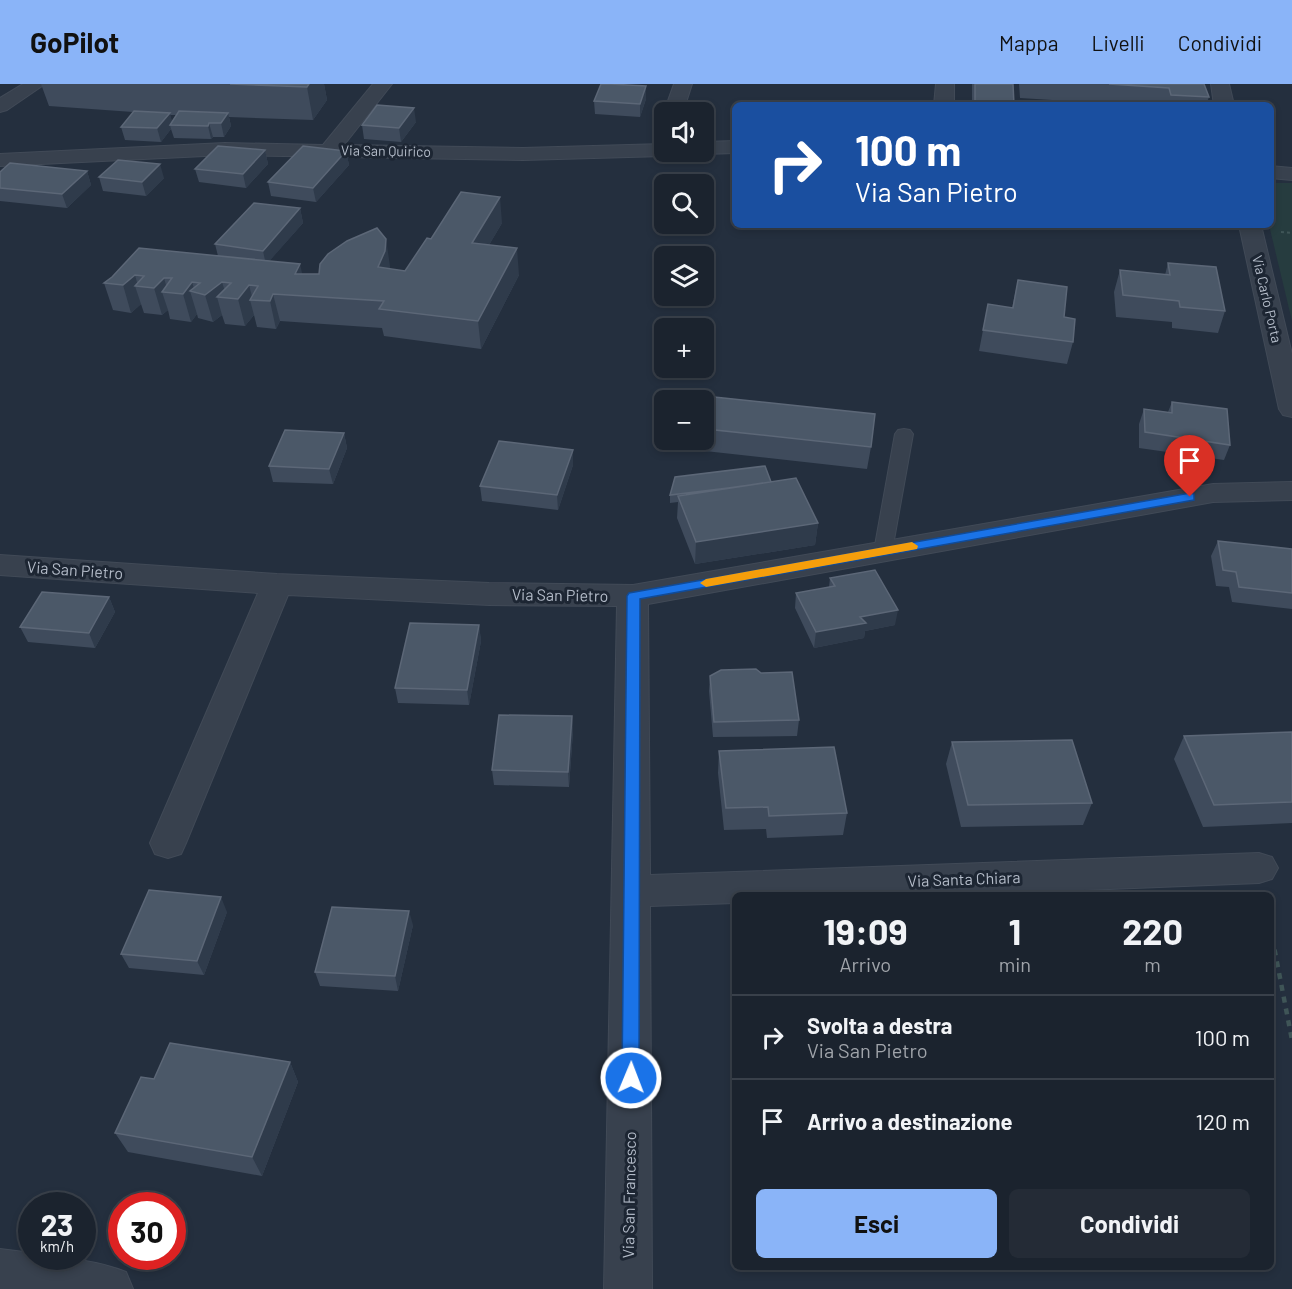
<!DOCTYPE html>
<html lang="it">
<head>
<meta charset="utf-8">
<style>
  :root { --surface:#1b232e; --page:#242b36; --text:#f1f3f6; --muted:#a0a4aa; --line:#39404a; --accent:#8ab4f8 }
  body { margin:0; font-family:Barlow,sans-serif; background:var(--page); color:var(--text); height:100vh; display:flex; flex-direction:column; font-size:22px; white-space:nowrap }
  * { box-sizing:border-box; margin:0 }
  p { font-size:20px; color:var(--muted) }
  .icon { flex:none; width:33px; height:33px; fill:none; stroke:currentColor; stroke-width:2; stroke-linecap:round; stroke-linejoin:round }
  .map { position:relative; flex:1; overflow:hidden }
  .drawer { position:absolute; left:732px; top:808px; width:542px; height:378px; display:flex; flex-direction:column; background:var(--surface); border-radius:9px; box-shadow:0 3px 9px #0003,0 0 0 2px var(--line) }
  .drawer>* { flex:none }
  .guide { position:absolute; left:732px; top:18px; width:542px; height:126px; border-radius:9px; box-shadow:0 3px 9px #0003,0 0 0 2px var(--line); background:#1a4fa0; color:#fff; overflow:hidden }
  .controls { position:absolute; left:654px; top:18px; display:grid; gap:12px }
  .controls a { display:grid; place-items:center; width:60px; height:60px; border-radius:9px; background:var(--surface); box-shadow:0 3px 9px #0003,0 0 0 2px var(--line); font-size:30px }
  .speed { position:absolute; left:18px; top:1108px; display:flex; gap:12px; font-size:30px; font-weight:700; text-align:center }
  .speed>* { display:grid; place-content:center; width:78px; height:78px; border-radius:50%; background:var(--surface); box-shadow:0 3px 9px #0003,0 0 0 2px var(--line); line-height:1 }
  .speed small { font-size:15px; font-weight:400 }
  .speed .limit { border:9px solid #d22; background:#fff; color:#111 }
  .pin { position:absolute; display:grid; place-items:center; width:51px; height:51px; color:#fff; margin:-62px -26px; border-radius:50% 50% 50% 0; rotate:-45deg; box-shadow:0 0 6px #0007 }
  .pin .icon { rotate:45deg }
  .me { position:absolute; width:66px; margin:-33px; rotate:1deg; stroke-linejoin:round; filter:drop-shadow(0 0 4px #0008) }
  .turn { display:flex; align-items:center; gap:21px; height:126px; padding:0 24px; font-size:27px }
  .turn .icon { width:78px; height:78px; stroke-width:2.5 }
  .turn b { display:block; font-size:42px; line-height:51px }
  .eta { display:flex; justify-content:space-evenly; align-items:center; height:102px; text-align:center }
  .eta b { font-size:36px; font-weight:700; line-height:42px }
  .cta { display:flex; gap:12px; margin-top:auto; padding:12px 24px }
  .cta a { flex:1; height:69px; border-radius:9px; background:var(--accent); color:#111; font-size:24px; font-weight:700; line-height:69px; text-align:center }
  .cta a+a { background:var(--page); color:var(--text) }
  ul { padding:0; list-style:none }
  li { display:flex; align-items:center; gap:18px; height:84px; padding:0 24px; border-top:2px solid var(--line) }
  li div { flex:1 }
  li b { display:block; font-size:22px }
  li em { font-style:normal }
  header { display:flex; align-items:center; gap:36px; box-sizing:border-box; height:84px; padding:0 30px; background:var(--accent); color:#111 }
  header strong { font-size:28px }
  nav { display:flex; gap:33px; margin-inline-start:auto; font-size:21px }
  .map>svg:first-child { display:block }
</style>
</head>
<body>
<header>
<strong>GoPilot</strong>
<nav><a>Mappa</a><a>Livelli</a><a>Condividi</a></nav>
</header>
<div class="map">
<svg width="1292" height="1205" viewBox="0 0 1292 1205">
  <rect width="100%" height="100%" fill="#242f3e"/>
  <!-- green -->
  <path fill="#263c3f" d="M1276,99H1292V237L1269,141L1271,101Z"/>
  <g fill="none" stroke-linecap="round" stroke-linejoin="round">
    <!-- lane casing -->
    <g stroke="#414a57" stroke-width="2">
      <path id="lane" d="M904,345L910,346L913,350L892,467L890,471L883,473L876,471L874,467L895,350L898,346Z"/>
    </g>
    <!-- street casing -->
    <g stroke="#414a57" stroke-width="2">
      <path id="street" d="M23,0H45L7,26L0,28V14Z
        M373,0H392L344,61L523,64L664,60V68H673L664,72L523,76L225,71L0,82V70L225,59L323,61Z
        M674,0H692L683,28H664Z
        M936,0H954V21H934Z
        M1211,0H1229L1234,21H1214Z
        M735,57V69L704,70L696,68H704V58Z
        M1270,82L1292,84V96L1270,94Z
        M1239,141H1261L1292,270V333L1283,331L1279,325Z
        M1292,398V416L1213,418L648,520L650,791L1259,769L1272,773L1278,784L1272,795L1259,799L936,812H735V819L650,822L652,1205H604L617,522L489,521L288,511L186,759L181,770L168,774L155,770L150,759L258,509L0,491V471L277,490L489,499L633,501L1213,400Z
        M0,1165L32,1169V1173C63,1173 96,1176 126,1188L133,1205H0Z"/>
    </g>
    <!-- path-far1 -->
    <path stroke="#3f5557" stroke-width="2" stroke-dasharray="3 3" stroke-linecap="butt" d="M1281,148L1292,149"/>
    <!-- path -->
    <path stroke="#3f5557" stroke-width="4.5" stroke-dasharray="6 6" stroke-linecap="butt" d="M1270,842L1292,956"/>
    <!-- lane -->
    <use href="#lane" fill="#38414e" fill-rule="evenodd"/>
    <!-- street -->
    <use href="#street" fill="#38414e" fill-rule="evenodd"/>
  </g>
  <!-- wall -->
  <path fill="#3f4b5c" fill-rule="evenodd" d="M41,0H324L327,16L313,36L229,33L231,42L224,53H213L211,55L174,54L171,45L161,58L125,56L121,43L133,28L49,22ZM170,31H177L172,38Z
    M972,0H1013L1014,21H972Z
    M1019,0H1204L1209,13L1206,21H1132L1020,14Z
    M646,15L640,33L595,30L594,17Z
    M416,38L401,58L364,55L362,41Z
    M265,66L268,80L246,104L199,98L195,85Z
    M346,67L349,81L316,118L271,112L268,98Z
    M87,87L91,101L67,124L0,117V88Z
    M99,93L164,94L146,112L103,107Z
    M300,124L303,139L269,177L302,190H319L390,182V185L405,187L431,155L502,139L489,161L519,191L481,265L384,252L382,244L280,237L276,245L257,243L254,231L245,242L225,240L222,231L213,238L198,234L197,230L191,238L170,235L168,226L162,231L144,229L141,220L131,229L113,226L104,199L112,193L218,172L215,160Z
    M1168,179L1225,227L1218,249L1172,244V238L1116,233L1114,208L1120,186L1165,191Z
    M1018,196L1064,233L1073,258L1067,280L979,267L988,220L1012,224Z
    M1172,318L1230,361L1224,376L1139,364V340L1144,325L1168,328Z
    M706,345L871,363L867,385L705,367Z
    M344,349L347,364L333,400L273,398L269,382Z
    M573,381L558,426L482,417L480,402Z
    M771,398L818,439L815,461L695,480L677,434L678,418L670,419V411Z
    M1218,457L1292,465V525L1232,518L1229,503L1216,502L1211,472Z
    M830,494L895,541L865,547L864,554L814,564L795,524L796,509L829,503Z
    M109,513L115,528L95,564L28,558L20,543Z
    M479,541L481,557L469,621L398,619L395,604Z
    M710,592L799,636L797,652L713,653L709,607Z
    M572,632L573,647L569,703L494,701L492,686Z
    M1292,648V739L1203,743L1174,675L1184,652Z
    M952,658L1092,719L1083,741L961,743L946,680Z
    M719,667L847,729L843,751L767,754L766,745L724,746L718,689Z
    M227,828L204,891L129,884L121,870Z
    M413,841L398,907L320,902L315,888Z
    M290,978L298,998L262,1092L128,1068L115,1049L154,995Z"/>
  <!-- shaded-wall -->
  <path fill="#2f3b4b" d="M309,0H324L327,16L313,36L307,3Z
    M646,2V15L640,33V20Z
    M414,24L416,38L401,58L399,44Z
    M170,29L173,41H170L171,45L161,58L157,44Z
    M228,29L231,42L224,53L221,39Z
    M209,39L213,53L211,55L208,42Z
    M265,66L268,80L246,104L243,90Z
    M346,67L349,81L316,118L313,104Z
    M160,80L164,94L146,112L142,98Z
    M87,87L91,101L67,124L62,110Z
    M500,113L502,139L475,185L472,159Z
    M300,124L303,139L266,181L263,167Z
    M386,155L390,182V194L378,183Z
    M517,164L519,191L481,265L478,237Z
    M300,180L306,207L295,190Z
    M135,191L138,202H135L141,220L131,229L123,201Z
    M164,194L168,208H162L168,226L162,231L154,204Z
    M192,198L195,208L190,207L197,230L191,238L183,210Z
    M222,198L227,214L217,213L222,231L213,238L205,211Z
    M249,201L253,216H250L254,231L245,242L238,215Z
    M273,210L280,237L276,245L270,217Z
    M344,349L347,364L333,400L329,385Z
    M573,366V381L558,426L557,411Z
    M818,439L815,461L695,480L696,458Z
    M109,513L115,528L95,564L89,549Z
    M898,526L895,541L865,547L864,554L814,564L816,548L860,533Z
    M479,541L481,557L469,621L467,606Z
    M572,632L573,647L569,703L568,688Z
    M221,813L227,828L204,891L197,877Z
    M409,827L413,841L398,907L395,892Z
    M290,978L298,998L262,1092L252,1073Z"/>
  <!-- building -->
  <path fill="#4b5868" stroke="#5c6777" stroke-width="1.5" d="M230,0H309L307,3Z
    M601,0H610L646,2L640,20L594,17Z
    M975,0H1013L1014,21H975Z
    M1109,0H1204L1209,13L1171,11L1169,4Z
    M1251,19H1260L1261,21H1251Z
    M377,21L414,24L399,44L362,41Z
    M134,27L170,29L157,44L121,43Z
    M179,27L228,29L221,39H209L208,42L170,41Z
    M218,62L265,66L243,90L195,85Z
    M303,62L346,67L313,104L268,98Z
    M118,76L160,80L142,98L99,93Z
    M10,79L87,87L62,110L0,104V88Z
    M461,108L500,113L472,159L517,164L478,237L379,225L384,217L273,210L270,217L250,216L258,202L249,201L238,215L217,213L231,199L222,198L205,211L190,207L200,199L192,198L183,210L162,208L172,194H164L154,204L135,202L144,192L135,191L123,201L104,199L112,193L139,164L300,180L295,190H319L320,180L328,170L347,157L377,144L386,155L385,167L378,183L405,187L427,154L431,155Z
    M254,119L300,124L263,167L215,160Z
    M1168,179L1216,183L1225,227L1180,223L1179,217L1123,211L1120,186L1170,191Z
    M1018,196L1067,203L1064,233L1075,235L1073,258L983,246L988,220L1013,224Z
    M714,313L875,330L871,363L706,345Z
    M1172,318L1227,325L1230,361L1145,348L1144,325L1172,329Z
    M285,346L344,349L329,385L269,382Z
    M499,357L573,366L557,411L480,402Z
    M765,382L771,398L728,404L670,411L675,393Z
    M796,394L818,439L696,458L678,412Z
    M1218,457L1292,465V509L1239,503L1236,488L1223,486Z
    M875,486L898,526L860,533L866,539L816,548L796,509L835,502L830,494Z
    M42,508L109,513L89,549L20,543Z
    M410,539L479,541L467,606L395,604Z
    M756,585L761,589L792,588L799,636L714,638L710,592L721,586Z
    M499,631L572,632L568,688L492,686Z
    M1292,648V718L1214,721L1184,652Z
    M1072,656L1092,719L968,721L952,658Z
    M834,663L847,729L769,732L768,723L726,724L719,667Z
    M149,806L221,813L197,877L121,870Z
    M332,823L409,827L395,892L315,888Z
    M170,959L290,978L252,1073L115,1049L141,993L154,995Z"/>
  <!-- route -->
  <path fill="#1a73e8" stroke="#114b97" stroke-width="1.5" d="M1190,409L1194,410V416L640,515L639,994L637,1000L631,1002L624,1000L622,994L627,512L629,509Z"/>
  <!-- slow -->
  <path fill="#f59e0b" d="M912,458L918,462L917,465L706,503L700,499L706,495Z"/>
  <g text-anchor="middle" stroke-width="6" stroke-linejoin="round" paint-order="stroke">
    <!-- far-street labels -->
    <g font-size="14" fill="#b4bcc9" stroke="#1d2633">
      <text transform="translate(386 67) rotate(1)" y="5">Via San Quirico</text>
      <text transform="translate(1267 215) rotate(77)" y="5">Via Carlo Porta</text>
    </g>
    <!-- street labels -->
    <g font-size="16" fill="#b4bcc9" stroke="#1d2633">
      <text transform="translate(75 486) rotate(4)" y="6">Via San Pietro</text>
      <text transform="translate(560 511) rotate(1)" y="6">Via San Pietro</text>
      <text transform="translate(964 795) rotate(-2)" y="6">Via Santa Chiara</text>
      <text transform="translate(629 1111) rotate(-89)" y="6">Via San Francesco</text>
    </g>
  </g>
</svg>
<div class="controls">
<a><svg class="icon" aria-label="sound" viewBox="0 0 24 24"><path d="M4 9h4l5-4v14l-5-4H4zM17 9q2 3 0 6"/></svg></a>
<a><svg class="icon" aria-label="search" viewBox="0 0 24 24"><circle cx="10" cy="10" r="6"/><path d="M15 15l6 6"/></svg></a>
<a><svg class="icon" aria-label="layers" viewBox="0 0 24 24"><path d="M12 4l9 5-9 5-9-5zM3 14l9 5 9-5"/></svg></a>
<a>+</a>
<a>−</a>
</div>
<div class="speed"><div>23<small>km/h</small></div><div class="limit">30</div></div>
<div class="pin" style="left:1190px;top:413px;background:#d93025"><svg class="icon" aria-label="arrive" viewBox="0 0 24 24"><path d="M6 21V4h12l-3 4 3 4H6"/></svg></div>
<svg class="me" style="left:631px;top:994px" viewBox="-20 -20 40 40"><circle r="17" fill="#1a73e8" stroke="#fff" stroke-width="3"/><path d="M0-11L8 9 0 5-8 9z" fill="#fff"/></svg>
<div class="guide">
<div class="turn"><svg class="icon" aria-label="right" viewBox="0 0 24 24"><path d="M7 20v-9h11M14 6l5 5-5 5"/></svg><div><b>100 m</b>Via San Pietro</div></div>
</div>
<section class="drawer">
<div class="eta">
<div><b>19:09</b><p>Arrivo</p></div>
<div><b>1</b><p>min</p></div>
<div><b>220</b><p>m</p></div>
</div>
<ul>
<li><svg class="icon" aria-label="right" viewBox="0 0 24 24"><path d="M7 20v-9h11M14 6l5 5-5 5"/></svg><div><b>Svolta a destra</b><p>Via San Pietro</p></div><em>100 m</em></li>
<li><svg class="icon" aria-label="arrive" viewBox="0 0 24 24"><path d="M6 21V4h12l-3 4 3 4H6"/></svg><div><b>Arrivo a destinazione</b></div><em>120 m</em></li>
</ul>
<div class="cta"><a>Esci</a><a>Condividi</a></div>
</section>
</div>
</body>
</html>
